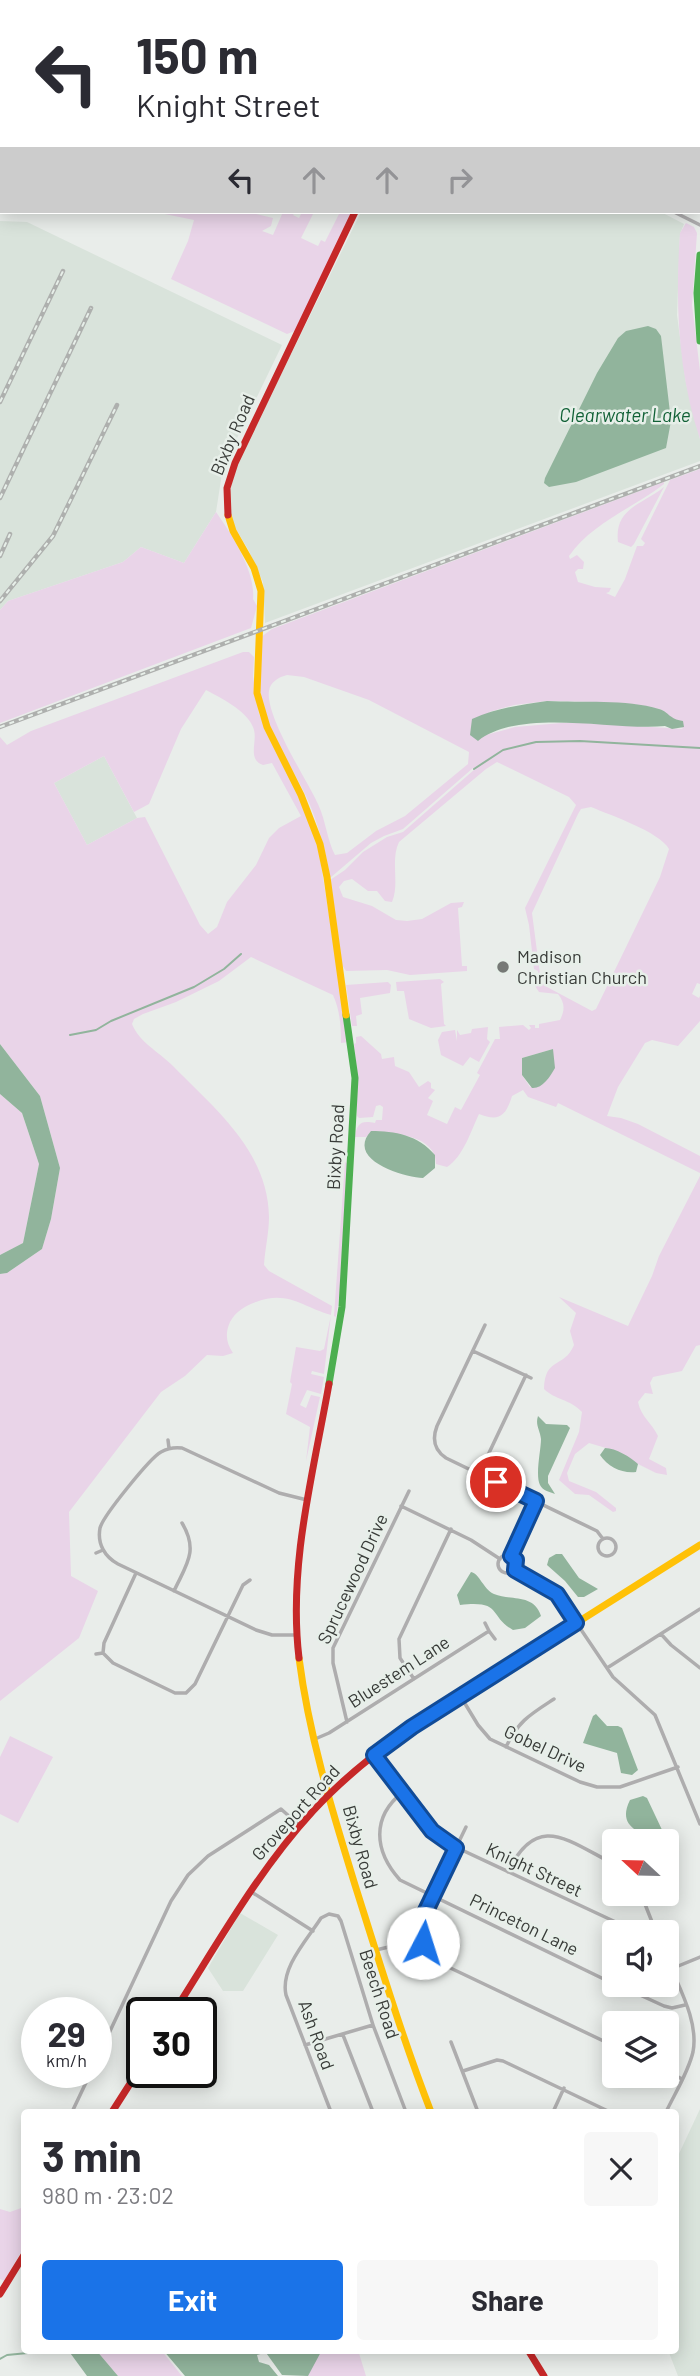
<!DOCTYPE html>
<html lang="en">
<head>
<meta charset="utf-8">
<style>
  :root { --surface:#fff; --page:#f7f7f7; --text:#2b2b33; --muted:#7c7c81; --accent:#1a73e8 }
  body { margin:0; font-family:Barlow,sans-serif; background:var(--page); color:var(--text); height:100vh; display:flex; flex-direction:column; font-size:26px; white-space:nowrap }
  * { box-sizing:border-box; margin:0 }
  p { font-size:23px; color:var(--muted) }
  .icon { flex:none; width:38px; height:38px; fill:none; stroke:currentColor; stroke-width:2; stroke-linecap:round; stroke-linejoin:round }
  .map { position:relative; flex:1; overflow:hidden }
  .panel { position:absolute; left:21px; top:2109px; width:658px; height:245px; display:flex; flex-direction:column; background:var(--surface); border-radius:7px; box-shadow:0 4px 18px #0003 }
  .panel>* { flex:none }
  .hud { position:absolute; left:0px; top:0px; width:700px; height:214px; box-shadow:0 4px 18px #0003; background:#fff; color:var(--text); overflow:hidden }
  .needle { width:46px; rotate:292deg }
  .fabs { position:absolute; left:602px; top:1829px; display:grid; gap:14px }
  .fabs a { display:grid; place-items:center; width:77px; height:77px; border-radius:7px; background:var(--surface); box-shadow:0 4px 18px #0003; font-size:35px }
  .speed { position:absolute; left:21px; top:1997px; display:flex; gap:14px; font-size:35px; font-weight:700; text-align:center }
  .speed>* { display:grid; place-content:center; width:91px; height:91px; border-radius:50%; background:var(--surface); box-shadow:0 4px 18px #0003; line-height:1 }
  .speed small { font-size:18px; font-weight:400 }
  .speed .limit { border:4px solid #111; border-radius:10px; background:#fff; color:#111 }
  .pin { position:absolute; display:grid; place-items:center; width:60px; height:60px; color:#fff; margin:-30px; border:4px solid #fff; border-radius:50%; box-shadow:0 2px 7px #0007 }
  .me { position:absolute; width:77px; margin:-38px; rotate:5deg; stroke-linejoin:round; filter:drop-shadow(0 0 5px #0008) }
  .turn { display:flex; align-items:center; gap:24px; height:147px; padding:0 21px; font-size:32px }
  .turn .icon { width:91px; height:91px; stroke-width:2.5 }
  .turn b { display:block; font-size:49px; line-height:60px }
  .lanes { display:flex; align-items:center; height:66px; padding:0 21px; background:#0003; justify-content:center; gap:35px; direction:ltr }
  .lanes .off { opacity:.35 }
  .round { display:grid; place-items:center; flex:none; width:74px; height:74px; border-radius:7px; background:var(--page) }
  .overview { display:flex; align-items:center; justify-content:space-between; height:119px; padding:0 21px }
  h1 { font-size:42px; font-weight:700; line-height:52px }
  .button { display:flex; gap:14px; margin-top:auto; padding:14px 21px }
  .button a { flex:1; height:80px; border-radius:7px; background:var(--accent); color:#fff; font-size:28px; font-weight:700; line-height:80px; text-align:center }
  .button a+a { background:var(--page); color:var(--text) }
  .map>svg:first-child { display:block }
</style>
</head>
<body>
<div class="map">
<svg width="700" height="2376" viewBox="0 0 700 2376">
  <rect width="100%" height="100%" fill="#e9edea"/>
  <!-- built -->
  <path fill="#d9e3db" d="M361,212H661L684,224L680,234L677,315L686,383L700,439V461L265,623L263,582L249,551L233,524L229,505L230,492L236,466Z
    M0,221L27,222L282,345L223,467L216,512L184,563L141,547L123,562L8,601L0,610Z
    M104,756L137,818L87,845L54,783Z
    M240,1913L278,1935L243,1991H223L208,1968Z
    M700,2109V2376H678L668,2350H676V2160Z"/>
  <!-- green -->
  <path fill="#e9d4e8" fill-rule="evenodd" d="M155,212H248L273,218L271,226L262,231L273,235L283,212L293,214L295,212L293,215L299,218L302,212L308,214L314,212L301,238L318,246L321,240L325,242L340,212H352L295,331L287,334L171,279L188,241L194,220Z
    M686,223L694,227L697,233L692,305L700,371V439C678,373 675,303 680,233Z
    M700,469V984L697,983L692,994L699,998L700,996V1021L678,1046L652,1040L645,1043L618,1087L607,1116L621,1118L638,1124L700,1156V1173L558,1103L556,1107L528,1097L523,1090L512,1096C506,1116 499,1122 479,1114C471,1131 463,1157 447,1167L436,1164C436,1135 394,1133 372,1131L366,1137H355C357,1123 361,1120 375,1123L376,1120H382L383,1107L380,1105L376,1106L373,1117L359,1118L357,1116V1070L354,1044L356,1043V1037L361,1036L381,1054L382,1059L394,1057L395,1066L409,1072L419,1087L428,1081L431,1083V1088L435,1090L428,1098L433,1101L427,1115L447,1124L455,1107L461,1110L480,1075L477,1073L495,1039H500L499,1027L523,1025L529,1030L531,1028L529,1025H535V1028H539V1024L560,1020C565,1010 565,1003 558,994L539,992L535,986L538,980V971L534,969L529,925L525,908L576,805L569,797L497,762L486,769L399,842C390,861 400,883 392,902L385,901L377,891H368L352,879L344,881L339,887L343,897L372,906L396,920L407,921L422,919L451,903L464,902L462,907L458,908L462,966H467V971L410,975L387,970L346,971L342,965L330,880L345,870L363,852L387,837L403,832L475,769L473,768L403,829L384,836L371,843L330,878C327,855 320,832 312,810C298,773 270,741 262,702C257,680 259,660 261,637L272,629L664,482V484C633,508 592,523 569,556L570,559L577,555L584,562L583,569H578L575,572L578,582L595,587L611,588L609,592L606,593L615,597L625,579L637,546H643L645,543L641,539L670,480ZM287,675L304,677L369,700L469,752L468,764L405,816L376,831L347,853L335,855C327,840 326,821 318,804C307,780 265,716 269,691C270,682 279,677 287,675ZM547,701L596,702L660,709L683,729L573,722L515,727L486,735L489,712L514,705ZM591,807C610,815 660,832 669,849L660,877L596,1009L592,1011L547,987L541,982L532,913L578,814L581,809ZM553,1049C552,1072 555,1079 530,1087L522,1075V1058Z
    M664,487L634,544L631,547L618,542C614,508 642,505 664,487Z
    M216,512C231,533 256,572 253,599L257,606L251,628L0,723V610L8,601L123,562L141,547L184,563Z
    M243,652H249L254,657L253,676L259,714L305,808L318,846L349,1042L341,1043C341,1025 340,1011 333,995L251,957L219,981L176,1002L143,1014L134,1019L132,1024C140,1043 158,1051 173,1066C215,1109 268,1151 269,1217C269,1233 265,1249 264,1265L269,1271L332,1306L324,1374L312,1371L311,1374L324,1377L321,1394L307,1390L300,1405L306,1408L311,1395L320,1397L306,1461L310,1427L286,1414L292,1384L290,1382L296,1347L320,1351L324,1349L331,1315C302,1307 288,1290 256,1302C245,1306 236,1311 230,1322C225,1333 226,1343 233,1353L223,1356L207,1355L185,1376L161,1392L69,1512L71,1576L98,1591L79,1638L0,1701V1274L7,1273L42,1249L51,1219L60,1168L40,1096L0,1044V737L7,745L31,731ZM206,690C221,698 246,710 253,727C259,740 246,759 263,765L272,763L301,816L279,828L269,838L256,865L227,902L217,927L208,934L200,925L145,817L137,818L87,845L54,783L104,756L134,812L149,804L181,729Z
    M440,979L444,982L441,984L444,1024L446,1026L431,1028L409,1019L404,991H397L396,982Z
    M388,982L391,985L390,993L360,998L362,1014L356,1016L357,1026H352L346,985Z
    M488,1027L487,1039L490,1042L479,1062L470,1057L463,1066L441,1055L438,1040L442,1032L455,1030L457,1041V1030L460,1035L471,1033L472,1029Z
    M0,1094L22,1113L39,1164L23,1243L0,1255Z
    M345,1162L348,1164L342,1276L336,1317L334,1316Z
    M700,1176V1345L696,1346L682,1371L653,1377L650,1383L653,1394L645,1393L638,1402C641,1417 652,1423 658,1436L649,1459L666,1468L667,1475L656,1473L606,1448L589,1443L575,1454L567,1473L569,1481L596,1492L616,1508V1511L613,1512L589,1495L575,1494L559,1480L579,1432L582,1412C570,1399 555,1400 544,1389C545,1356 564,1369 574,1345L570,1331L576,1313L559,1297L628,1326L652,1276L659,1256Z
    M10,1736L53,1757L18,1823L0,1814V1757Z
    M24,2207V2247L4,2281L0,2279V2209L10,2212Z
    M96,2350H161L182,2376H118Z
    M318,2350H358L366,2376H305Z"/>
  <!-- water -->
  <path fill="#91b49c" d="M648,326L656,329L661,336L671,421L666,448L576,482L549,487L544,483L545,478L597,373L618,338L626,331Z
    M547,701C582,703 626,699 659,709C669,712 669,719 683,721L684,727L672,729L665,726C613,731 521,707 478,741L470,735L472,719C497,708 520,705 547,701Z
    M0,1044L40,1096L60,1168L51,1219L42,1249L7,1273L0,1274V1255L23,1243L39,1164L22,1113L0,1094Z
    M553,1049L555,1068C550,1077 542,1089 532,1088L522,1075V1058Z
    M371,1131C395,1131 418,1135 435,1155V1168L423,1178C404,1177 345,1160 371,1131Z
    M538,1416L546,1424L567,1425L570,1428L548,1476V1483L555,1494C550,1492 543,1491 540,1485C535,1475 541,1450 541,1439C540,1430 535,1425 538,1416Z
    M605,1448C616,1448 630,1457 638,1464L636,1472C623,1474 608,1467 600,1455Z
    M556,1554H562L579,1578L598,1589L584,1597H578L565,1581L547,1565L549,1558Z
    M471,1572C480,1574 483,1589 494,1594C510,1601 534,1593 541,1616L525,1628L513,1630C488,1616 503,1600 460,1605L457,1595Z
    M596,1714L607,1726H618L622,1728L638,1770L632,1775L621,1773L617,1753L583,1743L593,1716Z
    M643,1796L647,1798L663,1832L661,1839L657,1840C638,1832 617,1826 630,1800Z
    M68,2350H96L118,2376H87Z
    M163,2350H260L264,2353L257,2355L259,2362L269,2365L278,2376H185Z
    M264,2350H322L308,2376L282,2375Z"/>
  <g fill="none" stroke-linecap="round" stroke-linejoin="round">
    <!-- stream -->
    <path stroke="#91b49c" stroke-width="2" d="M474,769L503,750L536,742L580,741L700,748
      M70,1035L96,1030L111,1021L194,987L224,969L241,954
      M0,2359L7,2355L59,2350"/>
    <!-- street -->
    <path stroke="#aeadae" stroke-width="3.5" d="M674,212L700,225
      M485,1325L437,1426C432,1439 434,1450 446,1458L597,1531L603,1539
      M473,1351L531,1378
      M168,1440L169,1448
      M479,1474L526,1375
      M401,1506L471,1540L500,1559
      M598 1547a9 9 0 1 1 18 0a9 9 0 1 1-18 0Z
      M96,1553L103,1550
      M498 1564a9 9 0 1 1 18 0a9 9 0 1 1-18 0Z
      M511,1556L536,1501
      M515,1570L557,1594L613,1677L655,1715L700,1824
      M174,1591C186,1565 199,1551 182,1523
      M489,1631L495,1639
      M661,1634L671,1645L700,1668
      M295,1635H272L256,1630L118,1564C105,1557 97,1544 100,1528C103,1516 150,1458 161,1452C168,1448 174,1447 182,1448L279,1493L307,1500
      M103,1653L113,1663L175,1693H186
      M103,1653L104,1643L136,1573
      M96,1654L103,1653
      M607,1668L700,1609
      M414,1679L400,1658L399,1639L451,1529
      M186,1693L195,1684L243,1585L250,1580
      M461,1697L478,1725L490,1739L580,1782L597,1787H620L678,1767
      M347,1722L333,1663V1648L409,1491
      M315,1739L329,1733L489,1631L485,1623
      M506,1747C518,1721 531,1714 554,1699
      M376,1757L432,1831L449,1844L637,1932
      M403,1792C371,1817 374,1851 400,1880L614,1984
      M466,1827L422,1918C418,1938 425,1954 442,1964L614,2046
      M508,1872C537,1811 568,1841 614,1864
      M250,1891L313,1931
      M641,1894L656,1932
      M376,1950L422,1939
      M671,1969L700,1957
      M616,1984L664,2006L672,2008L685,2005
      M343,2035L373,2112
      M451,2042L478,2112
      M305,2045L373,2025
      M96,2061L171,1901L188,1875L208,1856L281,1809L300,1826
      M463,2071L497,2060L503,2061L610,2112
      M667,2071L682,2079
      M72,2112L91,2072
      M331,2112L286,1995C280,1968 307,1940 321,1918L329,1914L338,1916L341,1921L373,2025L406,2112
      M553,2112L564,2088
      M666,2112C675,2093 688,2073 693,2052C699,2021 678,1986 667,1958"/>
    <!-- fast -->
    <path stroke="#4caf50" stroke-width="7" d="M700,255L697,293L700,341
      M329,1384L342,1307L355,1078L346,1015"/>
    <!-- slow -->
    <path stroke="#ffc107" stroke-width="7" d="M228,515L233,531L254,568L261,591L257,693L267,727L301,795L320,844L327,877L346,1015
      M559,1634L700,1545
      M299,1658C309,1736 332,1810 355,1885C379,1961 402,2037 431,2112"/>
    <!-- jam -->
    <path stroke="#c62828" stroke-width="7" d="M458,2L459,0
      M228,515L227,488L235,463L355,212
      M299,1658C288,1566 313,1474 329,1384
      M174,2012C218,1943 258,1871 313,1811C381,1737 475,1688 559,1634
      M112,2112L142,2065
      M0,2294L24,2255
      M528,2350L544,2376"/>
    <!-- rail casing -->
    <g stroke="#aeb0ae" stroke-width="4.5">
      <path id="rail" d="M0,402L63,271
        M0,498L91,308
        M0,556L10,534
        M0,601L53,536L117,405
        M0,727L700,466"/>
    </g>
    <!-- rail -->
    <use href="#rail" stroke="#e7efe9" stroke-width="2" stroke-dasharray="5" stroke-linecap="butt"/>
  </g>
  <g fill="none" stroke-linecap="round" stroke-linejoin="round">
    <!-- route casing -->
    <g stroke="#114b97" stroke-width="18">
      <path id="route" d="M423,1943L420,1928L422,1919L456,1848L432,1831L374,1755L412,1727L576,1623L557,1594L515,1570L516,1560L511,1556L536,1501L496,1482"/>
    </g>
    <!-- route -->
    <use href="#route" stroke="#1a73e8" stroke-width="12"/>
  </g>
  <!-- markers -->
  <circle fill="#767976" stroke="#e7efe9" stroke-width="2.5" cx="503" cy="967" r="7"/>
  <g text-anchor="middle" stroke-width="5" stroke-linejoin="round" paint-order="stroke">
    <!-- street labels -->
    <g font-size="18" fill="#383b38" stroke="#e7efe9">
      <text transform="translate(233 435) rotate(-67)" y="6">Bixby Road</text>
      <text transform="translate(336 1147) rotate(-87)" y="6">Bixby Road</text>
      <text transform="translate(353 1579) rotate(-65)" y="6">Sprucewood Drive</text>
      <text transform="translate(399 1672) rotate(-33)" y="6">Bluestem Lane</text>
      <text transform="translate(545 1749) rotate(25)" y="6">Gobel Drive</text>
      <text transform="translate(296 1813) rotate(-48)" y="6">Groveport Road</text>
      <text transform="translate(360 1847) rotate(74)" y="6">Bixby Road</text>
      <text transform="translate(534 1870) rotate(25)" y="6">Knight Street</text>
      <text transform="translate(524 1925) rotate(26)" y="6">Princeton Lane</text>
      <text transform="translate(379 1994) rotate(72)" y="6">Beech Road</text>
      <text transform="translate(316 2035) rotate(70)" y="6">Ash Road</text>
    </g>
    <!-- poi labels -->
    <g font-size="18" fill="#383b38" stroke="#e7efe9" text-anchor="start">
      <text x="517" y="963">Madison<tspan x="517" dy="21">Christian Church</tspan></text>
    </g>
    <!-- water labels -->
    <g font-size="19" font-style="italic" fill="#116136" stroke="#e7efe9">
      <text x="625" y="422">Clearwater Lake</text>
    </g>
  </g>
</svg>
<div class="fabs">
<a><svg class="needle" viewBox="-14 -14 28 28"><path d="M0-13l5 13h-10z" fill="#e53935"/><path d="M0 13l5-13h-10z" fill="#7c7c81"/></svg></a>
<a><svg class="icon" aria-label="sound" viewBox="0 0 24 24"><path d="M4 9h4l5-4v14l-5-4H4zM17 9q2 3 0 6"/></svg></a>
<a><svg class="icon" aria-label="layers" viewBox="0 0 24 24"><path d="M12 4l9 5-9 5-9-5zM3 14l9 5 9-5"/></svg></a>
</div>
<div class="speed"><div>29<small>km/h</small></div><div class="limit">30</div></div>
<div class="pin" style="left:496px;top:1482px;background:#d93025"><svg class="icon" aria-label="arrive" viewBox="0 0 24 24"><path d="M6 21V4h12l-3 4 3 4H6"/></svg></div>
<svg class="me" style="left:423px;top:1943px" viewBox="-20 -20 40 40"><circle r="19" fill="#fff"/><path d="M0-13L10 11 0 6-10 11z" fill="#1a73e8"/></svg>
<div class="hud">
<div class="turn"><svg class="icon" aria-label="left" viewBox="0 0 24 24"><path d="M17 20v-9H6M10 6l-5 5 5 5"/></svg><div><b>150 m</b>Knight Street</div></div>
<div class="lanes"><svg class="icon" aria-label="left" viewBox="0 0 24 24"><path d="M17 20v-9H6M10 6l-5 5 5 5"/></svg><svg class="icon off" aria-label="ahead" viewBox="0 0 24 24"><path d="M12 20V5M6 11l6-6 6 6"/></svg><svg class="icon off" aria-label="ahead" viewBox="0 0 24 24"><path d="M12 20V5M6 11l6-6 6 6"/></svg><svg class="icon off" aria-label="right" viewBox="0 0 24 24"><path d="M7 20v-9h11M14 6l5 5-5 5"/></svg></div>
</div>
<section class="panel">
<div class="overview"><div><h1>3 min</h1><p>980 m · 23:02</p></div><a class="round"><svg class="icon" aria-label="close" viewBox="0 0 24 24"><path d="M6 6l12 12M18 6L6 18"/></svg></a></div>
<div class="button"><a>Exit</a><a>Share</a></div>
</section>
</div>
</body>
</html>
